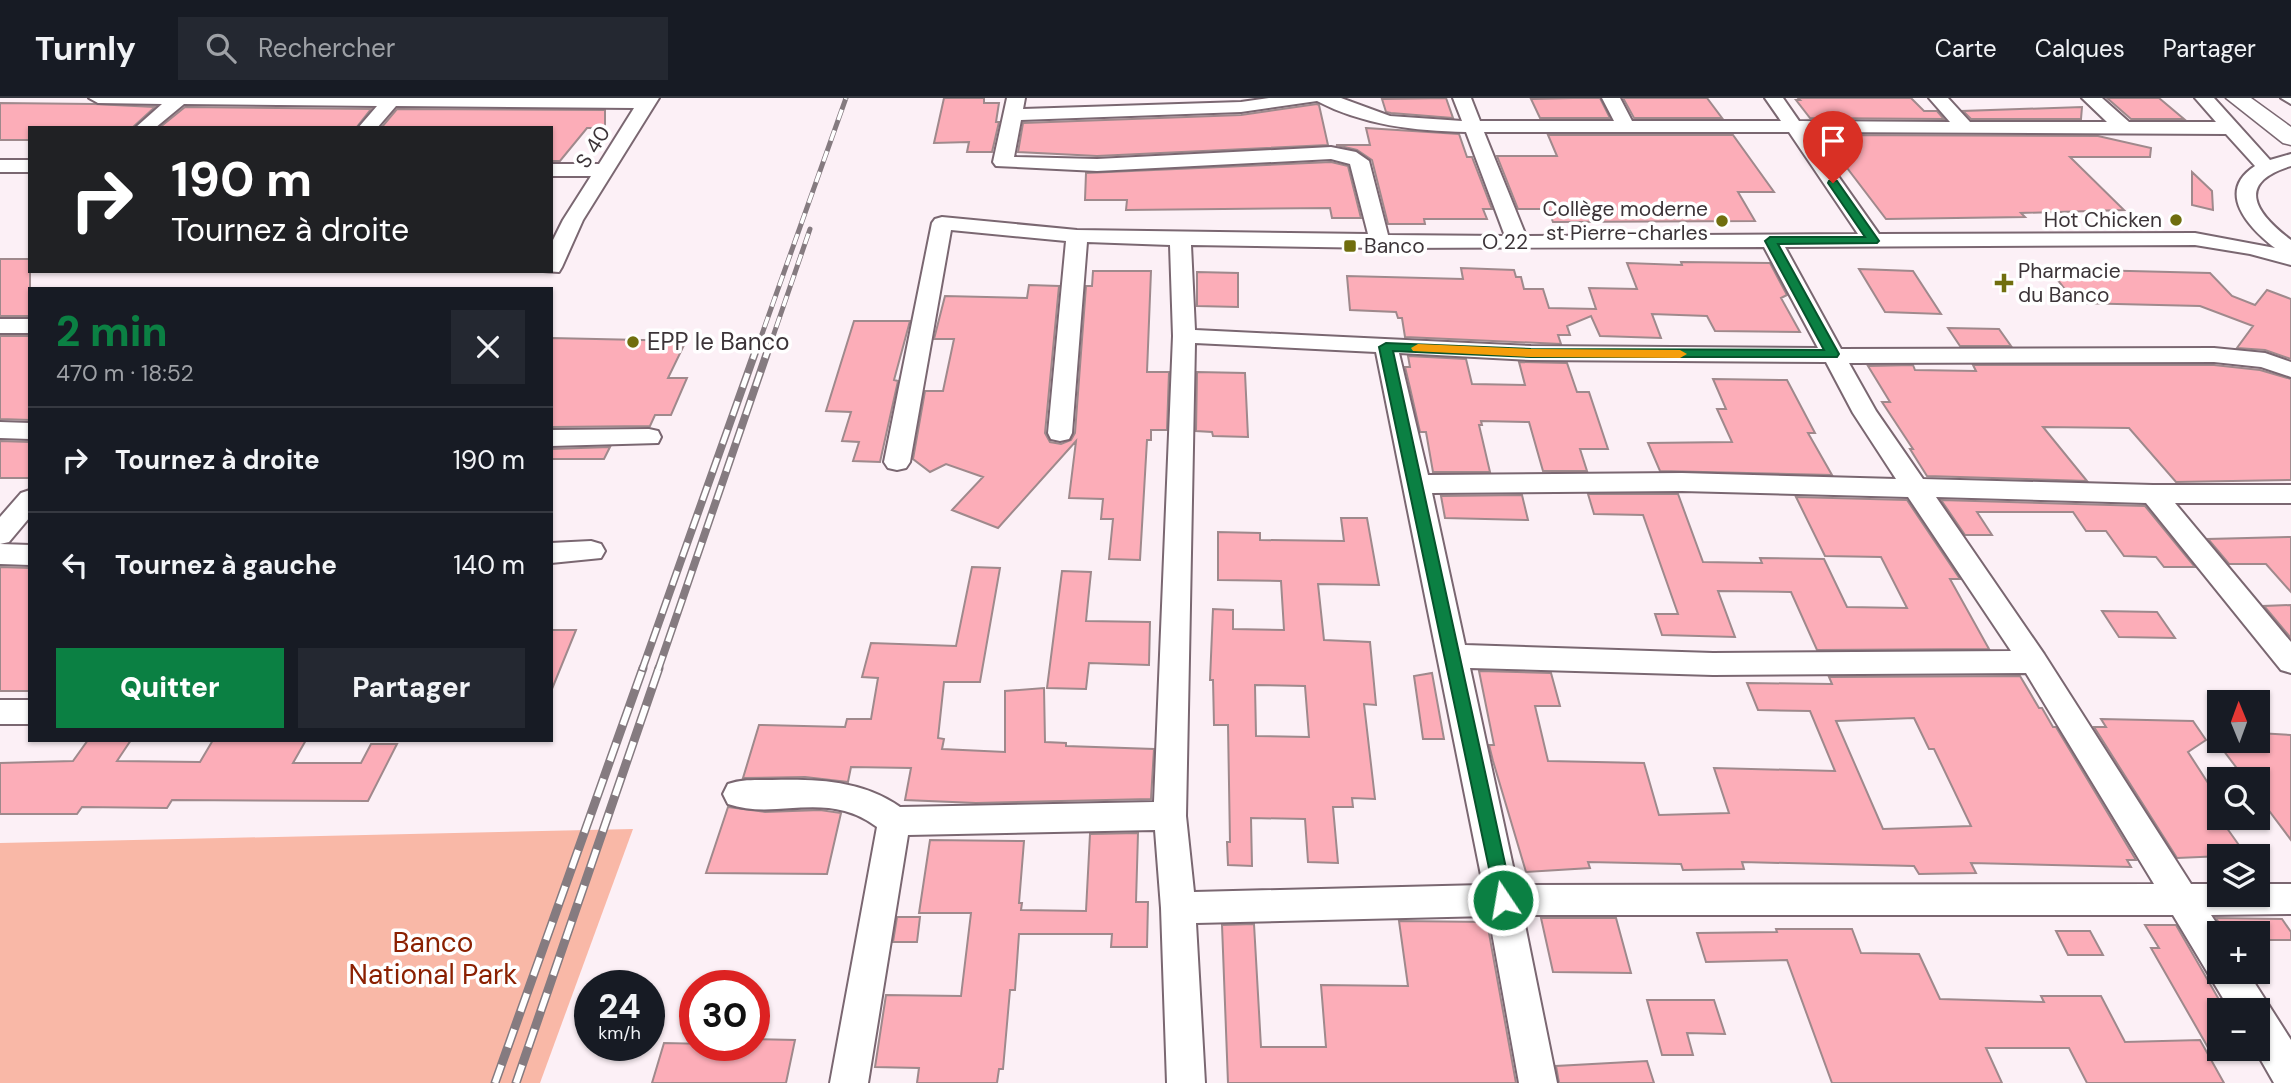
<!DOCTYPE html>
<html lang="fr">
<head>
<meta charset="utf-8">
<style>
  :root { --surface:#171b24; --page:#242831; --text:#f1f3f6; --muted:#9ea1a6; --line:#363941; --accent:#0b8043 }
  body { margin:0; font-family:"DM Sans",sans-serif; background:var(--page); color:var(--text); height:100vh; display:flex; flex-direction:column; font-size:26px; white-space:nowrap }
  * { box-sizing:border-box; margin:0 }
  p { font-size:23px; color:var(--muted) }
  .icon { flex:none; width:38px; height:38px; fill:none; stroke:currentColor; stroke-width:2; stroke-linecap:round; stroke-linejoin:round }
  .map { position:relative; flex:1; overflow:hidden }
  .drawer { position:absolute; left:28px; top:189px; width:525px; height:455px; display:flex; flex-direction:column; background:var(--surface); border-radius:0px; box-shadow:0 2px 5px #0004 }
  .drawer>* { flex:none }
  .top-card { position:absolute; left:28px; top:28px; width:525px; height:147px; border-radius:0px; box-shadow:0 2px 5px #0004; background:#202124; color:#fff; overflow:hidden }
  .needle { width:46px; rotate:359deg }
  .tools { position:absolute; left:2207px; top:592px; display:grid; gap:14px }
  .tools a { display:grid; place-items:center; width:63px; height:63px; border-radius:0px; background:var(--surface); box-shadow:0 2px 5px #0004; font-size:35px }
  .speed { position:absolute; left:574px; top:872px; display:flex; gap:14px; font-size:35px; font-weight:700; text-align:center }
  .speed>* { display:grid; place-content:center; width:91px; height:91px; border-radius:50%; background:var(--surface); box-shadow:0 2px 5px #0004; line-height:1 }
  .speed small { font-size:18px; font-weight:400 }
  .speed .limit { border:10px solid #d22; background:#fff; color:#111 }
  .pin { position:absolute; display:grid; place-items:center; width:60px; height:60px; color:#fff; margin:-72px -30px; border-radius:50% 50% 50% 0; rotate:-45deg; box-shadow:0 0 7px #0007 }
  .pin .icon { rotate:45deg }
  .me { position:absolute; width:77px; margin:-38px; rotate:348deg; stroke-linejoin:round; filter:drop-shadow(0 0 5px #0008) }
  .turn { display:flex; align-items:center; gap:24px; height:147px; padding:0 28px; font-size:32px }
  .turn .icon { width:91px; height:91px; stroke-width:2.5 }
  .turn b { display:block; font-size:49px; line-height:60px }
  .round { display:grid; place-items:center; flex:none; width:74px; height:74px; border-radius:0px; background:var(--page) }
  .headline { display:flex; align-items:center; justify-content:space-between; height:119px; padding:0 28px }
  h1 { font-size:42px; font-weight:800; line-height:52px; color:var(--accent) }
  .button { display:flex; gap:14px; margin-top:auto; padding:14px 28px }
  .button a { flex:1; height:80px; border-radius:0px; background:var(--accent); color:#fff; font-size:28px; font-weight:800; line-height:80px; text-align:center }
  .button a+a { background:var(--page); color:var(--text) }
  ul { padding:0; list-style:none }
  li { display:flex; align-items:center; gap:21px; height:105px; padding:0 28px; border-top:2px solid var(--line) }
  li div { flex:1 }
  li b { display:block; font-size:26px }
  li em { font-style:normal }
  header { display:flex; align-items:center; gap:42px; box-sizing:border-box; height:98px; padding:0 35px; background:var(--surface); border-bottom:2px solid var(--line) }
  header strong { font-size:33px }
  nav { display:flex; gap:38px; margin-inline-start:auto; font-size:24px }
  .search { width:490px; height:63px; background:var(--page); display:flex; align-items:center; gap:18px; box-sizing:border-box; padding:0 24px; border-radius:0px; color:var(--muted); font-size:26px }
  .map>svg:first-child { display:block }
</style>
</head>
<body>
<header>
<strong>Turnly</strong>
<div class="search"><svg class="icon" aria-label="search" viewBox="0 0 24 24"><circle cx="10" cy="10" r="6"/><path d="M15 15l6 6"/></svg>Rechercher</div>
<nav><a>Carte</a><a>Calques</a><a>Partager</a></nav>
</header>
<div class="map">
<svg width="2291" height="985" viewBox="0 0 2291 985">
  <rect width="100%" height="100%" fill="#fcf0f6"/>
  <!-- green -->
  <path fill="#f9b8a7" d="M633,731L540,985H0V745Z"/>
  <!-- building -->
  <path fill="#fcadb8" stroke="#9f898c" stroke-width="2" fill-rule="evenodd" d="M944,0H984V5H999L996,24H999L992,54H967L969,44L934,45Z
    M1446,0L1453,20L1391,15L1386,14L1382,1Z
    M1573,0H1600L1610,20H1540L1531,1Z
    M1623,0H1707L1722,20H1634Z
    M1798,0H1911L1924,13H1937L1944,21L1810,20L1796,2H1800Z
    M2107,0H2159L2184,21H2131Z
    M0,5L94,6L155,9L132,30H30V42H0Z
    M1317,6L1319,7L1328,47L1097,58L1018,54L1023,25L1241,17Z
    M185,9L371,11L356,30H159Z
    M2082,9L2081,21H1971L1963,13Z
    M397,11L605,12V30H587L560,63H551V30H381Z
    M1366,30L1459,36L1467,59H1472L1492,111H1483L1487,121H1424L1425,126H1388L1372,62L1357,52L1336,47H1370Z
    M1548,37H1733L1774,94H1738L1755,123L1553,124L1548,111H1518L1497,58H1557Z
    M1822,37L2098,38L2151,50L2150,59H2070L2124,112L2021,115L2025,119L1886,121Z
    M1331,64L1348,68L1361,120H1332L1330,110L1126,112L1127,102H1085L1086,75Z
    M2192,74L2212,93L2213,112L2192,107Z
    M0,161H30V218H0Z
    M1681,164L1770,165L1787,197L1781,200L1800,234L1715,233L1707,218L1652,216L1661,240L1600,238L1591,218L1567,228L1570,237H1558L1561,246L1405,239L1402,220H1398L1396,214L1350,212L1347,178L1463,181L1461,170L1514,172L1516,179H1521L1524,191H1543L1549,210L1596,211L1589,190L1637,191L1627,165L1682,167Z
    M1859,171L1913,173L1941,216L1885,214Z
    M2049,171L2210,175L2232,198L2255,207L2267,192L2291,201V261L2265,252L2237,250L2253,228L2200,208L2076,205Z
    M1093,173H1151L1147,274H1169L1167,332H1151V342H1147L1140,462L1109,461L1113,421H1101L1103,401L1069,400L1076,343L998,430L952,412L983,379L946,366L930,374L913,361L925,293H943L954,241H934L945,198L1027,200L1029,187L1059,188L1045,335L1050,344L1061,346L1071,342L1075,335L1086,188H1092Z
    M1197,174L1238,175V209L1197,208Z
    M854,223H910L894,282L898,283L880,364L853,363L859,344L842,343L851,314L826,313Z
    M1948,230L1999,231L2011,248H1960Z
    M0,238H30V322L0,321Z
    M551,240L686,243L668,280H687L671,317H655L650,328L551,329Z
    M1408,258L1466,261L1472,286L1525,287L1519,264L1567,265L1577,294H1589L1608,351H1580L1587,373H1543L1529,324L1481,323L1482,327H1479L1490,374H1433L1426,334H1420L1410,290L1405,269H1410Z
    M1913,267L1915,272L1976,273L1973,267H2214L2260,272L2291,281V382L2176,384L2129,330L2043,329L2087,383L1927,378L1910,351H1913L1882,304H1890L1868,268Z
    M1197,274L1245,275L1248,339L1213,338L1212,334L1196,333Z
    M1713,281L1787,282L1815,335H1808L1832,377L1660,373L1648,345L1732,344L1717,311H1726Z
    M0,343L30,344V380H0Z
    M610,349L604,361H551V351Z
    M1588,396H1678L1703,464L1762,465L1760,460L1824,461L1847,509L1907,510L1881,459L1825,458L1796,399L1907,402L1960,481H1950L1989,551L1817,552L1791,494L1718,493L1735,539L1662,537L1655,516H1678L1643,417L1594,416Z
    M1522,397L1528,422L1445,420L1441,398Z
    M1941,402L2145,408L2195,469H2164L2156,459L2124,458L2106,433H2086L2073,414H1977L1992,437H1965Z
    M1341,420H1367L1379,487L1318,486L1324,542L1370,544L1376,607L1364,606L1375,701L1352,700L1353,709H1333L1338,765L1308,764L1305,721L1251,720L1252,768L1228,767L1227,744H1230L1228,627H1214L1213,582H1210L1213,511L1233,512V531L1284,532L1281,483L1218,482V434L1260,435V442L1344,443ZM1255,587L1305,588L1309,639L1256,638Z
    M2291,439V494L2266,466H2229L2208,441Z
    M0,469L30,470V593H0Z
    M972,469L1000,470L980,584H944L938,640L944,641L942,651L1005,654V593L1044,590L1045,644L1066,645V648L1154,651L1151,701L976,705L905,702L911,670L851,669L848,684L805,679L743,680L759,627L845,629L847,621H871L878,580L862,579L871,545L956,548Z
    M1062,473L1091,474L1086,523L1150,524L1149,567L1089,565L1086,591L1047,590Z
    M2291,507V540L2264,508Z
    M2102,513L2157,514L2175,540L2119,539Z
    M551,532H576L552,591H551Z
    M1479,573L1551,575L1560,608H1535L1548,663L1644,665L1659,717L1729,715L1714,670L1835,673L1810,613L1758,612L1747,585L1832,586L1829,579L2020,578L2039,610H2042L2053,629H2056L2136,762H2127L2131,769L1971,765L1976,775L1919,776L1914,768L1742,764L1744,771L1683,772L1681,766L1588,764L1590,770L1526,774L1493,663L1489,647H1494ZM1914,620L1929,651H1934L1971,728L1883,731L1836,623Z
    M1432,575L1444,641H1423L1414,578Z
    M2101,621L2193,623L2206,642L2188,654L2219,702V719L2246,757L2177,760L2094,629H2106Z
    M2258,635L2291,637V742L2258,698V681H2245L2211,636H2219V642H2258Z
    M88,642H131L117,663L200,664L213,642H306L293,665H361L371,646H397L368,703L172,702L167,710L82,709L77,716H0V665L73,663Z
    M728,709L765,714L820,712L841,715L827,776L706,775Z
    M1138,735L1136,804H1148L1147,849H1111L1112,836H1019L1015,892H1010L1003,971H999L997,985H917L919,970L875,969L886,897L961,898L971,815H919L930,742L1024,743L1019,805H1022L1021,812L1086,813L1090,736Z
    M897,819H920L917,844H893Z
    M1541,820H1616L1631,875L1553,874Z
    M2216,820L2282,821L2291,834V842H2258V835H2225Z
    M1399,823L1487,824L1516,985H1228L1222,827L1254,826L1261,949H1326L1321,887L1408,888Z
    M2145,827H2176L2225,912H2217L2219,950H2239L2241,953H2210L2151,850H2159Z
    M1776,831H1852L1861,855L1919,856L1940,901L2044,904L2041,898H2101L2125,944L2200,942L2224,985H2087L2069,950H1986L2002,985H1832L1787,862L1706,864L1697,835L1777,834Z
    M2056,833H2090L2103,857H2068Z
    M1647,902H1714L1725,936L1687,935L1693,957H1662Z
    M754,941L795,942L786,985H652L664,945L754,947Z
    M1647,963L1654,985H1559L1556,968Z"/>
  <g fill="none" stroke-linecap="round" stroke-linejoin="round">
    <!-- minor casing -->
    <g stroke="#7a6771" stroke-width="4">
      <path id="minor" d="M89,0H659L583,122L562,169L559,174L543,173H551V146L563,122L591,78H551V66H599L634,10L396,8L377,30H358L377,8L184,6L155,30H135L162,6L98,5Z
        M1007,0H1025L1023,11L1241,4L1269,0H1341L1390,18L1462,23L1453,0H1471L1480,23H1614L1602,0H1620L1632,23H1781L1765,0H1783L1799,23L1950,24L1929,0H1948L1970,24H2107L2082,0H2102L2129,24H2216L2195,0H2214L2270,62L2291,56V68C2235,85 2255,115 2291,142V167L2250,156L2195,147L1785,149L1841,251L2214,250L2265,255L2291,264V279L2261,269L2214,264L1849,265L1876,313L1923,381L2153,387H2291V405H2175L2291,544V575L2281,572L2146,405L1936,399L2044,556L2191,786H2219V796H2258V786H2291V816L2211,817L2223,835H2219V873H2247L2291,942V985H2274L2254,950H2258V912H2230L2173,817H1523L1557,985H1519L1489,818L1196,825L1205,985H1167L1161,810L1155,732L908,737L868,985H830L877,729C826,691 777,723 728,706L723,696L728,686C742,681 756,682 772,682C816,681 862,682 900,709L1154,704L1173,238L1170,147L1087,144L1072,335L1069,341L1060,343L1051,341L1048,335L1066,143L951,132L910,364L906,370L897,372L888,370L884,364L932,125L935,121L942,119L1077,132L1368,136L1350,66L1331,61L1097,73L996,68L993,64ZM1317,3C1363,27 1414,33 1466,34L1505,138L1388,137L1369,63L1356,54L1331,49L1097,61L1014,59L1021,22L1241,14ZM1484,34H1789L1858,136L1526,138ZM1807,34L2226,36L2255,68C2215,94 2249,130 2275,150L2195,135L1879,136ZM1191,147L1380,150L1764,149L1818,250L1531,248L1195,232ZM1195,245L1376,254L1483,787L1194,794L1186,718ZM1399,255L1531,262L1826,264L1853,315L1896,381L1682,375L1428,377ZM1682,393L1908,399L2011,553L1713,555L1465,547L1432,395ZM1470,570L1713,577L2026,575L2154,786L1517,787Z
        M2281,0H2291V6Z
        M0,62H30V74H0Z
        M0,221H30V235H0Z
        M0,324L30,325V341L0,340Z
        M649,331L658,333L661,339L658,345L551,348V332Z
        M30,392V419L9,444L0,446L30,447V467L0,466V419L21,395Z
        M591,443L601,446L605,453L601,460L551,465V445Z
        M0,602H30V626H0Z"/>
    </g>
    <!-- major casing -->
    <g stroke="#7a6771" stroke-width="3">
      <path id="major" d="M2226,0H2251L2291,29V47L2283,45Z"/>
    </g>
    <!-- minor -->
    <use href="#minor" fill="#fff" fill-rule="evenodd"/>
    <!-- major -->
    <use href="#major" fill="#fff" fill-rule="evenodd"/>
    <!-- rail-far2 casing -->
    <g stroke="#857b80" stroke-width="5">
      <path id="rail-far2" d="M757,250L846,0
        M769,250L810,131"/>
    </g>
    <!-- rail-far1 casing -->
    <g stroke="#857b80" stroke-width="8">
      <path id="rail-far1" d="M642,572L757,249
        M658,572L769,249"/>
    </g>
    <!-- rail casing -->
    <g stroke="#857b80" stroke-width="9">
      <path id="rail" d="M495,985L643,570
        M516,985L659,570"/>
    </g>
    <!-- rail-far2 -->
    <use href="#rail-far2" stroke="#fff" stroke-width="3.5" stroke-dasharray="11" stroke-linecap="butt"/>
    <!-- rail-far1 -->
    <use href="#rail-far1" stroke="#fff" stroke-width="5" stroke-dasharray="15" stroke-linecap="butt"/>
    <!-- rail -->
    <use href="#rail" stroke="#fff" stroke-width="6" stroke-dasharray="19" stroke-linecap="butt"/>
  </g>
  <!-- route -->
  <path fill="#0b8043" stroke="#07532c" stroke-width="2" d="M1829,83H1837L1879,143L1877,145L1778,146L1839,256L1837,259H1531L1393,253L1513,802L1510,808L1503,811L1497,808L1379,249L1386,245L1531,251L1824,252L1765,143L1770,139H1865L1828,85Z"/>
  <!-- slow -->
  <path fill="#f59e0b" d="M1418,246L1531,251L1680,252L1687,256L1680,260L1531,259L1413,253L1411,250Z"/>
  <!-- markers -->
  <g fill="#706e0e" stroke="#fff" stroke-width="2.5">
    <circle cx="2176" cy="122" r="7"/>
    <circle cx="1722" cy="123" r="7"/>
    <rect x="1343" y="141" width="14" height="14" rx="3.5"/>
    <path d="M2000.5 174.5h7v7h7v7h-7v7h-7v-7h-7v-7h7z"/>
    <circle cx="633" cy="244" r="7"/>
  </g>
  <g text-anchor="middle" stroke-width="7" stroke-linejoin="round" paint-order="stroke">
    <!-- far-street labels -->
    <g font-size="21" fill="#3c3438" stroke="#fff">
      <text transform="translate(593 49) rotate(-58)" y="7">S 40</text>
      <text x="1505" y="151">O 22</text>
    </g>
    <!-- far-poi labels -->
    <g font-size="21" fill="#3c3438" stroke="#fff" text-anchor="end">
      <text x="1708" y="118">Collège moderne<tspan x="1708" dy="24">st Pierre-charles</tspan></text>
      <text x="2162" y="129">Hot Chicken</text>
      <text x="1364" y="155" text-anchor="start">Banco</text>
      <text x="2018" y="180" text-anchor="start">Pharmacie<tspan x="2018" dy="24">du Banco</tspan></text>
    </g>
    <!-- poi labels -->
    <g font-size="24" fill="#3c3438" stroke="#fff" text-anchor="start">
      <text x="647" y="252">EPP le Banco</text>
    </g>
    <!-- near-park labels -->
    <g font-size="28" fill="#8b2001" stroke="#fff">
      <text x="433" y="854">Banco<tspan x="433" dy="32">National Park</tspan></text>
    </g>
  </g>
</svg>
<div class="tools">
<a><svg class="needle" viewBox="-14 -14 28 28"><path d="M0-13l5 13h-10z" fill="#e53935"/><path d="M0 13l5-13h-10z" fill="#9ea1a6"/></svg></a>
<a><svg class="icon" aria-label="search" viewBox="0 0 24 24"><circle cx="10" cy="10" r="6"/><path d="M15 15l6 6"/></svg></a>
<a><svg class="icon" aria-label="layers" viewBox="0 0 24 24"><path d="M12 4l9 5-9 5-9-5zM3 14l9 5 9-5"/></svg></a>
<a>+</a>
<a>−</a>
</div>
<div class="speed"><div>24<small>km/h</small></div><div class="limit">30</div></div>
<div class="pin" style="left:1833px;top:85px;background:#d93025"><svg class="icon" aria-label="arrive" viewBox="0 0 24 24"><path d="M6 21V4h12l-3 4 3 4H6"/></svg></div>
<svg class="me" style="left:1503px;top:802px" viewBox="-20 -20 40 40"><circle r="17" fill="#0b8043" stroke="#fff" stroke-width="3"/><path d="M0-11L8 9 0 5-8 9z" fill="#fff"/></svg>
<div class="top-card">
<div class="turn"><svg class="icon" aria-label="right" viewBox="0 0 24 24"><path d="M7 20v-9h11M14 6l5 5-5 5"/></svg><div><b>190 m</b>Tournez à droite</div></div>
</div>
<section class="drawer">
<div class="headline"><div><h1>2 min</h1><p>470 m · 18:52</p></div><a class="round"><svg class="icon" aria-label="close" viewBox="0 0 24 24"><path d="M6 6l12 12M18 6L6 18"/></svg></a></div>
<ul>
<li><svg class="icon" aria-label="right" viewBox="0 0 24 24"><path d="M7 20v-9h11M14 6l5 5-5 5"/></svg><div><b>Tournez à droite</b></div><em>190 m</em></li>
<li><svg class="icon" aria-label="left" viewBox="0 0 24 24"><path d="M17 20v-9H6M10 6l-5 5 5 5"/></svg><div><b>Tournez à gauche</b></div><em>140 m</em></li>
</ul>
<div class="button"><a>Quitter</a><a>Partager</a></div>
</section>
</div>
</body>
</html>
